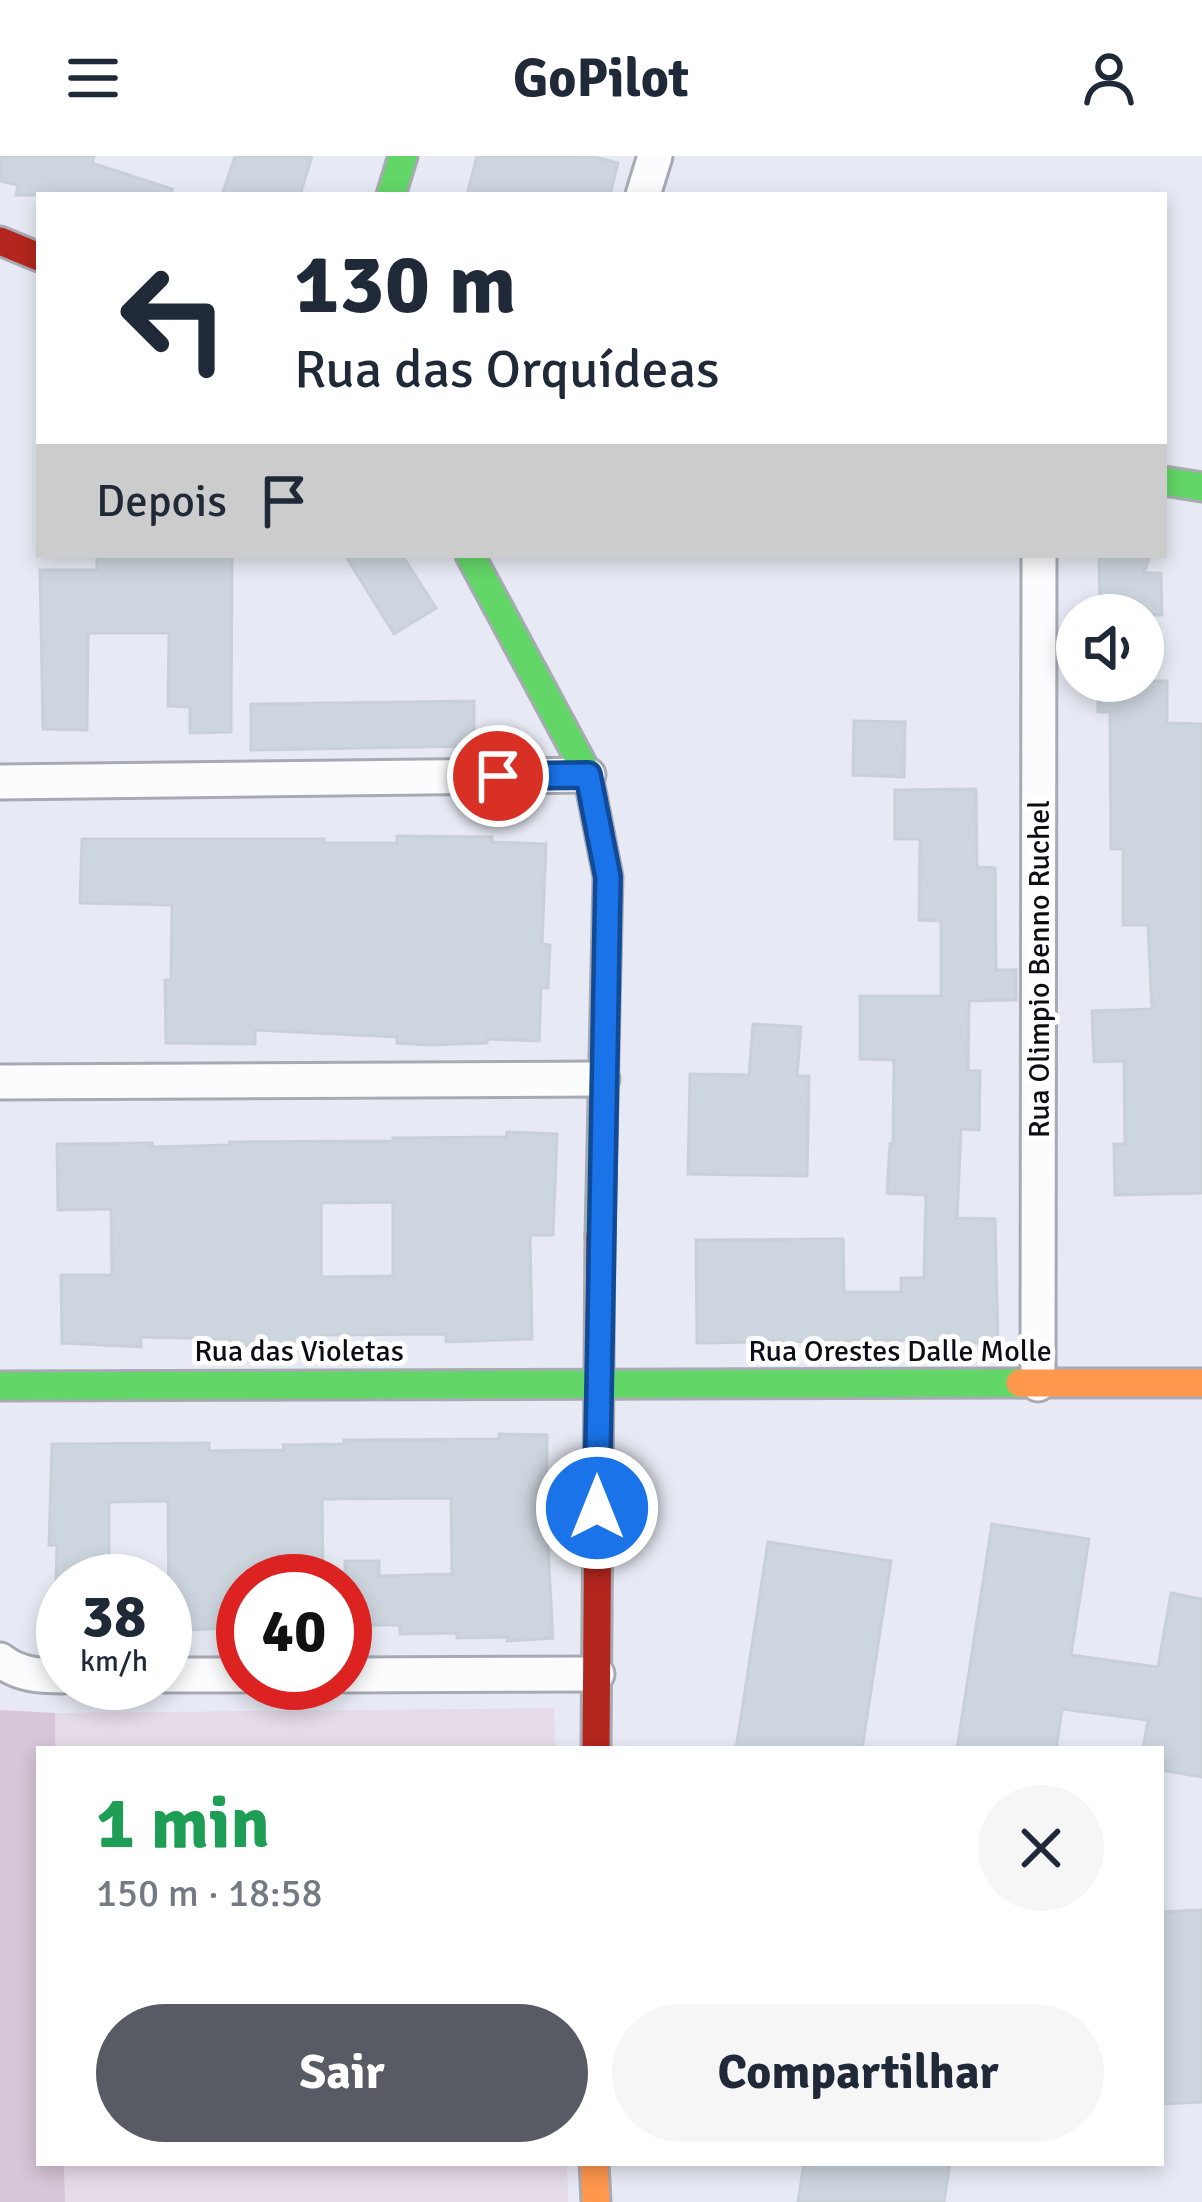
<!DOCTYPE html>
<html lang="pt">
<head>
<meta charset="utf-8">
<style>
  :root { --surface:#fff; --page:#f6f6f7; --text:#1f2937; --muted:#747a83; --accent:#595b64 }
  body { margin:0; font-family:Signika,sans-serif; background:var(--page); color:var(--text); height:100vh; display:flex; flex-direction:column; font-size:45px; white-space:nowrap }
  * { box-sizing:border-box; margin:0 }
  p { font-size:39px; color:var(--muted) }
  .icon { flex:none; width:66px; height:66px; fill:none; stroke:currentColor; stroke-width:2; stroke-linecap:round; stroke-linejoin:round }
  .map { position:relative; flex:1; overflow:hidden }
  .drawer { position:absolute; left:36px; top:1590px; width:1128px; height:420px; display:flex; flex-direction:column; background:var(--surface); border-radius:0px; box-shadow:0 6px 18px #0003 }
  .drawer>* { flex:none }
  .banner { position:absolute; left:36px; top:36px; width:1131px; height:366px; border-radius:0px; box-shadow:0 6px 18px #0003; background:#fff; color:var(--text); overflow:hidden }
  .fabs { position:absolute; left:1056px; top:438px; display:grid; gap:24px }
  .fabs a { display:grid; place-items:center; width:108px; height:108px; border-radius:50%; background:var(--surface); box-shadow:0 6px 18px #0003; font-size:60px }
  .speed { position:absolute; left:36px; top:1398px; display:flex; gap:24px; font-size:60px; font-weight:700; text-align:center }
  .speed>* { display:grid; place-content:center; width:156px; height:156px; border-radius:50%; background:var(--surface); box-shadow:0 6px 18px #0003; line-height:1 }
  .speed small { font-size:30px; font-weight:400 }
  .speed .limit { border:18px solid #d22; background:#fff; color:#111 }
  .pin { position:absolute; display:grid; place-items:center; width:102px; height:102px; color:#fff; margin:-51px; border:6px solid #fff; border-radius:50%; box-shadow:0 3px 12px #0007 }
  .me { position:absolute; width:132px; margin:-66px; rotate:0deg; stroke-linejoin:round; filter:drop-shadow(0 0 9px #0008) }
  .turn { display:flex; align-items:center; gap:42px; height:252px; padding:0 60px; font-size:54px }
  .turn .icon { width:156px; height:156px; stroke-width:2.5 }
  .turn b { display:block; font-size:84px; line-height:102px }
  .then { display:flex; align-items:center; height:114px; padding:0 60px; background:#0003; gap:24px; font-size:45px }
  .round { display:grid; place-items:center; flex:none; width:126px; height:126px; border-radius:63px; background:var(--page) }
  .overview { display:flex; align-items:center; justify-content:space-between; height:204px; padding:0 60px }
  h1 { font-size:72px; font-weight:700; line-height:90px; color:#1e9e55 }
  .action { display:flex; gap:24px; margin-top:auto; padding:24px 60px }
  .action a { flex:1; height:138px; border-radius:72px; background:var(--accent); color:#fff; font-size:48px; font-weight:700; line-height:138px; text-align:center }
  .action a+a { background:var(--page); color:var(--text) }
  header { display:flex; justify-content:space-between; align-items:center; height:156px; padding:0 60px; background:var(--surface); font-size:54px; font-weight:700 }
  .map>svg:first-child { display:block }
</style>
</head>
<body>
<header><svg class="icon" aria-label="menu" viewBox="0 0 24 24"><path d="M4 6h16M4 12h16M4 18h16"/></svg>GoPilot<svg class="icon" aria-label="person" viewBox="0 0 24 24"><circle cx="12" cy="8" r="4"/><path d="M4 21q1-7 8-7t8 7"/></svg></header>
<div class="map">
<svg width="1202" height="2046" viewBox="0 0 1202 2046">
  <rect width="100%" height="100%" fill="#e7eaf4"/>
  <!-- green -->
  <path fill="#e6dce9" d="M554,1552L555,1593H55V1557Z
    M64,2007H567L568,2046H65Z"/>
  <!-- forest -->
  <path fill="#d6c6d7" d="M0,1554L55,1557V1593H39V2007H64L65,2046H0Z"/>
  <!-- building -->
  <path fill="#cdd5de" stroke="#cad0d8" stroke-width="3" fill-rule="evenodd" d="M0,0H94L92,7L172,33L171,39H16L18,29L0,25Z
    M235,0H312L300,39H222Z
    M477,0H591L618,7L610,39H467Z
    M97,399H232L231,576L190,577V551L168,550L169,477H88L87,574L43,573L40,414H97Z
    M345,399H402L436,452L394,478Z
    M1099,399H1150L1144,417H1161L1162,459H1100Z
    M1098,525H1167V567L1202,568V1037L1115,1039L1114,988H1125L1124,905L1094,906L1092,855L1152,853L1148,769H1123V693H1111L1110,556H1098Z
    M474,545V590L251,594V548Z
    M854,565L905,566L904,621L853,619Z
    M976,633L977,711L995,712L996,814H1016V844L969,845L968,915H980L979,974L961,973L957,1062L995,1063L998,1188L901,1184L697,1187L696,1084L843,1083L844,1136H901V1122H924L926,1039L887,1037L890,988H893L894,904L860,903V840H941V765L919,764L920,683H895V634Z
    M397,680L492,681V686L546,688L542,788L550,789L548,832H541L539,885L487,883V887L429,889L397,887V881L255,874V888L166,887L165,824H171L172,749L80,747L82,683H324V687H397Z
    M753,868L801,871L797,920H809L807,1020L688,1018L690,918L749,919Z
    M507,976L557,978L553,1079H530L532,1183L446,1186V1178L320,1179V1186L230,1190V1183L141,1181V1191L62,1187L61,1119H112L111,1053L58,1054L57,988L152,987V991L229,989V986L393,985V982L506,981ZM393,1046V1120L321,1121V1047Z
    M499,1278L547,1279L546,1356L553,1482L507,1485V1481L457,1482V1477L400,1478V1469H345V1405H379V1420L452,1418L451,1342L322,1343L323,1425H243V1471L169,1475L168,1345L109,1346V1425H56L57,1389H49L52,1288L209,1287V1295L284,1294L283,1289L344,1288V1284L499,1283Z
    M992,1368L1089,1383L1071,1499L1158,1511L1171,1437L1202,1443V1621L1161,1614V1593H1143L1148,1564L1062,1553L1056,1593H957Z
    M768,1386L891,1405L862,1593H736Z
    M1202,1754V1946L1161,1948V1756Z
    M804,2007H950L944,2046H798Z"/>
  <g fill="none" stroke-linecap="round" stroke-linejoin="round">
    <!-- street casing -->
    <g stroke="#a7aab3" stroke-width="39">
      <path id="street" d="M643,39L655,0
        M0,626L588,619
        M0,926L602,923
        M1038,1228L1039,399
        M0,1504C19,1519 40,1520 63,1520
        M165,1519H243
        M345,1519L597,1518"/>
    </g>
    <!-- fast casing -->
    <g stroke="#a7aab3" stroke-width="33">
      <path id="fast" d="M391,39L403,0
        M1164,325L1202,331
        M470,399L588,619L608,721L600,1079
        M0,1230L1020,1227"/>
    </g>
    <!-- slow casing -->
    <g stroke="#a7aab3" stroke-width="33">
      <path id="slow" d="M1020,1227H1202
        M594,2007L596,2046"/>
    </g>
    <!-- jam casing -->
    <g stroke="#a7aab3" stroke-width="33">
      <path id="jam" d="M0,85L39,101
        M596,1593L600,1079"/>
    </g>
    <!-- street -->
    <use href="#street" stroke="#fbfcfd" stroke-width="33"/>
    <!-- fast -->
    <use href="#fast" stroke="#63d668" stroke-width="27"/>
    <!-- slow -->
    <use href="#slow" stroke="#ff974d" stroke-width="27"/>
    <!-- jam -->
    <use href="#jam" stroke="#b3261e" stroke-width="27"/>
  </g>
  <g fill="none" stroke-linecap="round" stroke-linejoin="round">
    <!-- route casing -->
    <g stroke="#114b97" stroke-width="30">
      <path id="route" d="M498,620L588,619L608,721L597,1352"/>
    </g>
    <!-- route -->
    <use href="#route" stroke="#1a73e8" stroke-width="21"/>
  </g>
  <g text-anchor="middle" stroke-width="10" stroke-linejoin="round" paint-order="stroke">
    <!-- street labels -->
    <g font-size="30" fill="#0c0e16" stroke="#fff">
      <text transform="translate(1039 813) rotate(-90)" y="10">Rua Olimpio Benno Ruchel</text>
      <text x="299" y="1205">Rua das Violetas</text>
      <text x="900" y="1205">Rua Orestes Dalle Molle</text>
    </g>
  </g>
</svg>
<div class="fabs">
<a><svg class="icon" aria-label="sound" viewBox="0 0 24 24"><path d="M4 9h4l5-4v14l-5-4H4zM17 9q2 3 0 6"/></svg></a>
</div>
<div class="speed"><div>38<small>km/h</small></div><div class="limit">40</div></div>
<div class="pin" style="left:498px;top:620px;background:#d93025"><svg class="icon" aria-label="arrive" viewBox="0 0 24 24"><path d="M6 21V4h12l-3 4 3 4H6"/></svg></div>
<svg class="me" style="left:597px;top:1352px" viewBox="-20 -20 40 40"><circle r="17" fill="#1a73e8" stroke="#fff" stroke-width="3"/><path d="M0-11L8 9 0 5-8 9z" fill="#fff"/></svg>
<div class="banner">
<div class="turn"><svg class="icon" aria-label="left" viewBox="0 0 24 24"><path d="M17 20v-9H6M10 6l-5 5 5 5"/></svg><div><b>130 m</b>Rua das Orquídeas</div></div>
<div class="then">Depois<svg class="icon" aria-label="arrive" viewBox="0 0 24 24"><path d="M6 21V4h12l-3 4 3 4H6"/></svg></div>
</div>
<section class="drawer">
<div class="overview"><div><h1>1 min</h1><p>150 m · 18:58</p></div><a class="round"><svg class="icon" aria-label="close" viewBox="0 0 24 24"><path d="M6 6l12 12M18 6L6 18"/></svg></a></div>
<div class="action"><a>Sair</a><a>Compartilhar</a></div>
</section>
</div>
</body>
</html>
